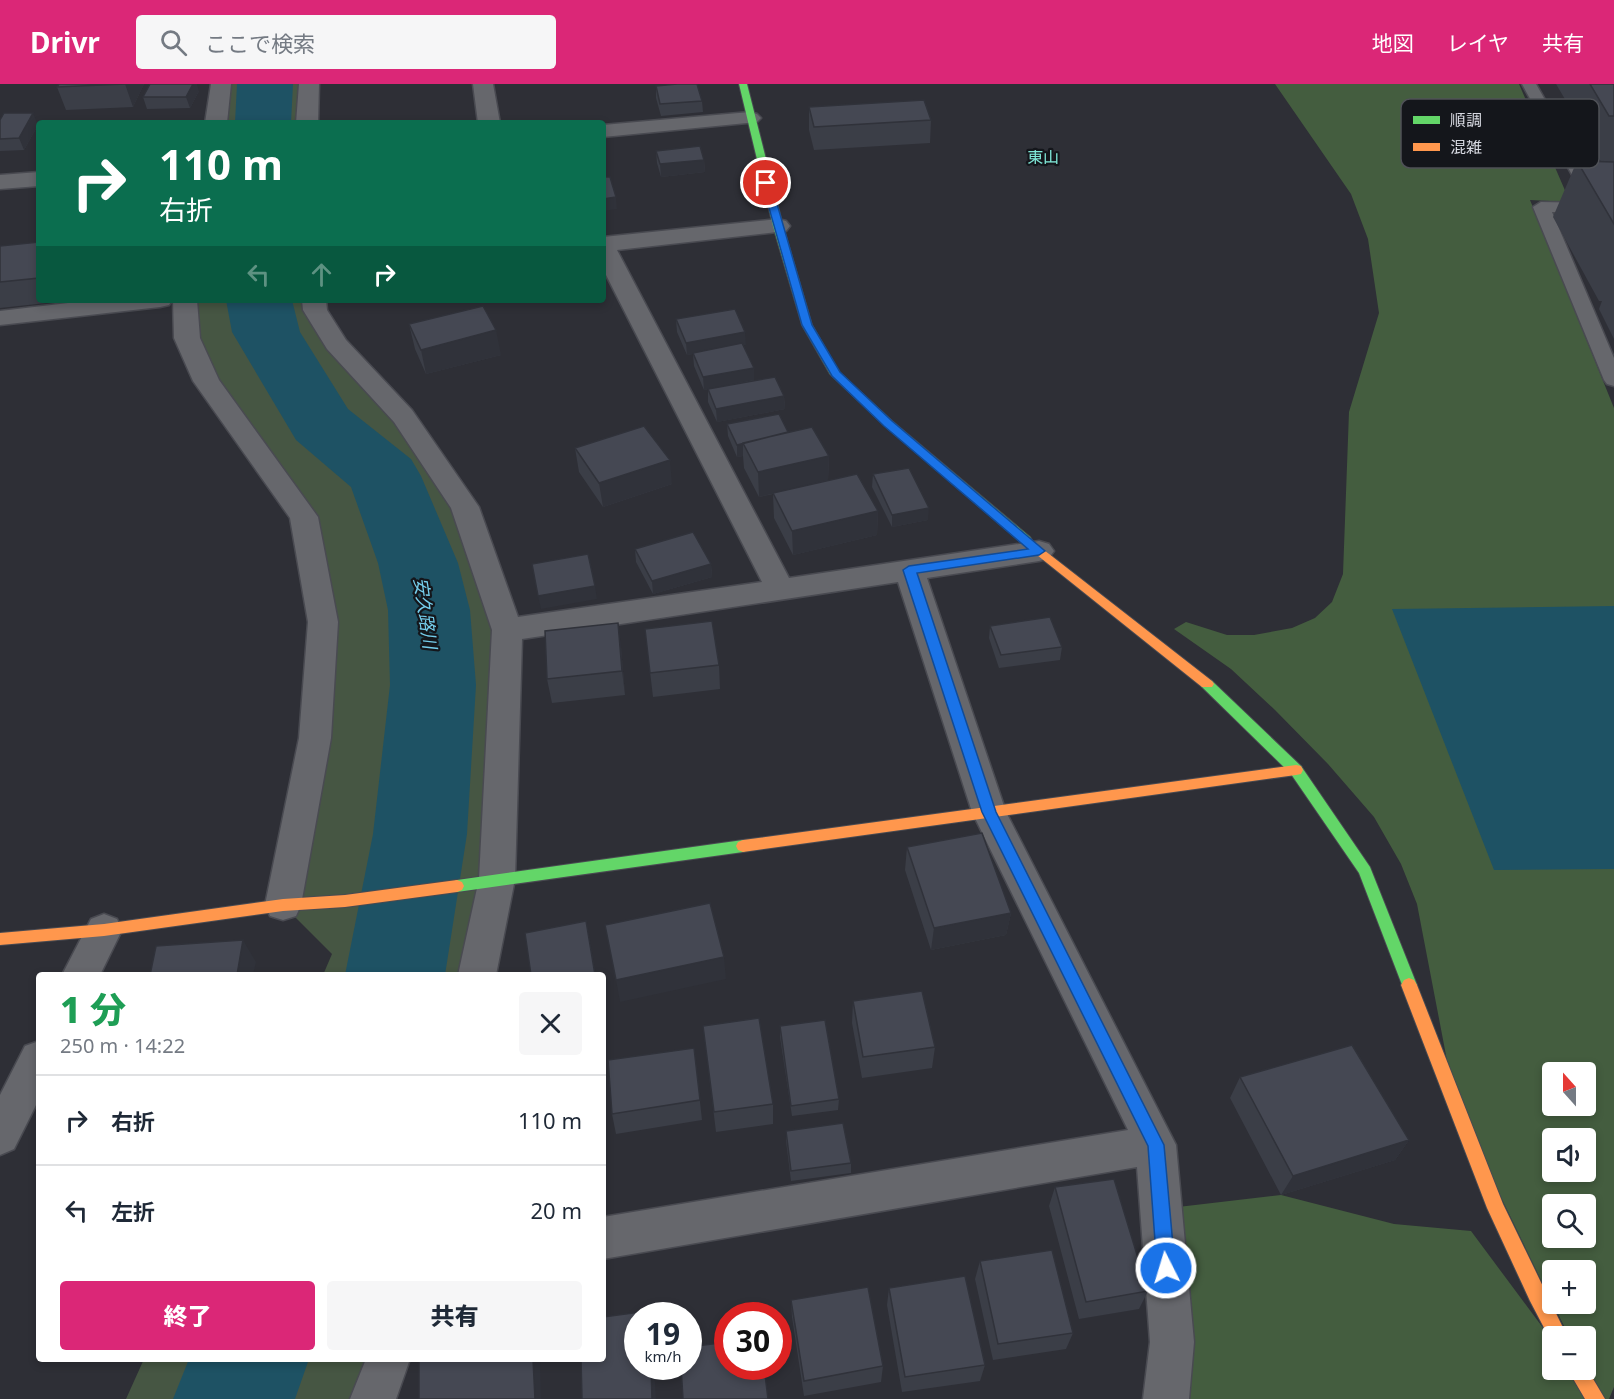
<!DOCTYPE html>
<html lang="ja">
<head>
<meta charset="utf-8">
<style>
  :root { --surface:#fff; --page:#f6f6f7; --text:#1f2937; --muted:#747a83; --line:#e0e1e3; --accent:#db2777 }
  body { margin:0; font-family:"Noto Sans","Noto Sans JP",sans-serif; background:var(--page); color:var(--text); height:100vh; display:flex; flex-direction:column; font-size:22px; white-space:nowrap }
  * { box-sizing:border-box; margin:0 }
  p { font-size:20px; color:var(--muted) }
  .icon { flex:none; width:33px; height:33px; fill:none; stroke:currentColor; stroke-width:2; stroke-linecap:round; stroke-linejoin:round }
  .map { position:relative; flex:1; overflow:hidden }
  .drawer { position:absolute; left:36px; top:888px; width:570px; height:390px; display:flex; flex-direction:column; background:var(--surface); border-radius:6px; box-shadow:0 3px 9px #0003 }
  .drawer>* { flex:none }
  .banner { position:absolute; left:36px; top:36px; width:570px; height:183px; border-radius:6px; box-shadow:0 3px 9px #0003; background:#0b6e4f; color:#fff; overflow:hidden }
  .needle { width:39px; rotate:339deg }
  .fabs { position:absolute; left:1542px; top:978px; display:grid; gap:12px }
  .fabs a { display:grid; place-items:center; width:54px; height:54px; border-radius:6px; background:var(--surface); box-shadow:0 3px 9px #0003; font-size:30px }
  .speed { position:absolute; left:624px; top:1218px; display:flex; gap:12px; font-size:30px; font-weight:700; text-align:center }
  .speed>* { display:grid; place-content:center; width:78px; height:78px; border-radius:50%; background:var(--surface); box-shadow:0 3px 9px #0003; line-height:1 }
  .speed small { font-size:15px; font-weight:400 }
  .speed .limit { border:9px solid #d22; background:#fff; color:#111 }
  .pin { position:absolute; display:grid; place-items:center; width:51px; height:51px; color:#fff; margin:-26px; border:3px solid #fff; border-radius:50%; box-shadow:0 2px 6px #0007 }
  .me { position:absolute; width:66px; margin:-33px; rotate:355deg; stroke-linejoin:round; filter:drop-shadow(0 0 4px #0008) }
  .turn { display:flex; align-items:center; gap:21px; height:126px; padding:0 24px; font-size:27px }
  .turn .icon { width:78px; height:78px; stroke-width:2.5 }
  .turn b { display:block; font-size:42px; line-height:51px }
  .lanes { display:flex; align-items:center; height:57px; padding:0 24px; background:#0003; justify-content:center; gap:30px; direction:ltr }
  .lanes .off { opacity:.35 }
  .round { display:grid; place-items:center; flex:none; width:63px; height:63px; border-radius:6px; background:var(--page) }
  .overview { display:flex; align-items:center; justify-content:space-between; height:102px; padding:0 24px }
  h1 { font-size:36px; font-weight:800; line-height:45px; color:#1e9e55 }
  .primary-button { display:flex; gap:12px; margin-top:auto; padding:12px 24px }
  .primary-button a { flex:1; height:69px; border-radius:6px; background:var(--accent); color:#fff; font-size:24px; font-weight:800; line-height:69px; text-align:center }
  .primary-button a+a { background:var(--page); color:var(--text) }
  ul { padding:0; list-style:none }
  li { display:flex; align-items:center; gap:18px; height:90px; padding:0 24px; border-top:2px solid var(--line) }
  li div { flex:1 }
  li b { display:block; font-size:22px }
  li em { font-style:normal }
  header { display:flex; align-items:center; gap:36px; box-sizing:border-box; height:84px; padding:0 30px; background:var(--accent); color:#fff }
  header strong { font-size:28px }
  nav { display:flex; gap:33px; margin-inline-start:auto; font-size:21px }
  .search { width:420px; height:54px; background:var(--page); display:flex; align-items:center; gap:15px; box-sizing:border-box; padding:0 21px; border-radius:6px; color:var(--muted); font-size:22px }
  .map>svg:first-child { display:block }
</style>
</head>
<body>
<header>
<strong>Drivr</strong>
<div class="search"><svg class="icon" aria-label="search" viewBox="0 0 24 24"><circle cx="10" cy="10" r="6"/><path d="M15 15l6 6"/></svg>ここで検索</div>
<nav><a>地図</a><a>レイヤ</a><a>共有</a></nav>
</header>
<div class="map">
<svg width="1614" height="1315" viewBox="0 0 1614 1315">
  <rect width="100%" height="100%" fill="#2e2f36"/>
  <!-- green -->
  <path fill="#465643" d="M221,0H309L308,39H216Z
    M192,216H320L321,235L460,423L507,546L477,891H323L332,870L283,821L323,538L304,433L187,246Z
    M144,1275H390L376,1315H126Z"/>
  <!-- forest -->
  <path fill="#445d3f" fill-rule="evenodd" d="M1275,0H1519L1570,118L1530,116L1614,324V1303L1609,1315H1599L1585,1286L1586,1252H1569L1553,1220H1586V1186H1552V1219L1455,1018L1417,820L1401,780L1374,733L1328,680L1275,626L1231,585L1174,545L1186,538L1227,551H1254L1292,544L1315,534L1332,518L1343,490L1349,328L1379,229L1368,155L1351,110ZM1552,988H1586V1022H1552ZM1552,1054H1586V1088H1552ZM1552,1120H1586V1154H1552Z
    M1281,1111L1394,1140L1471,1147L1552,1256V1286H1574L1596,1315H1164L1161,1125Z"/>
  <!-- water -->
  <path fill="#1e5264" d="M1614,522V785L1494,786L1392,525Z"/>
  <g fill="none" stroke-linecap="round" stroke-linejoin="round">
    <!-- river -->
    <path fill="#1e5264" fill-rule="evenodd" d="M237,0H293L291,39H235Z
      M226,216H292L300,248L348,325L411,375L421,392L458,479L470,526L476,601L467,750L445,891H345L373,750L390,601L388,526L378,479L351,403L296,356L232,248Z
      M189,1275H309L295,1315H173Z"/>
    <!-- lane casing -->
    <g stroke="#494a51" stroke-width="3">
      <path id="lane" d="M1522,0H1536L1598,109L1596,112L1590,114L1582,109Z
        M1541,118L1590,119L1598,124L1590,129L1552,128L1614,274V302L1607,300L1604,296L1533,123Z"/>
    </g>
    <!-- street casing -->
    <g stroke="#494a51" stroke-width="3">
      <path id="street" d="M211,0H231L227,39H205Z
        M299,0H319L318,39H296Z
        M473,0H493L500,39H478Z
        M750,28L757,30L761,34L757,38L603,53V41Z
        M39,88V102L0,105V91Z
        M778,135L786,137L790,142L786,147L617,166L789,494L1039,457L1049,460L1054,467L1049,474L1039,477L927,494L1006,728L1176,1061L1194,1258L1189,1315H1143L1150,1258L1137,1083L603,1175V1133L1128,1046L972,728L898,498L522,555L515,795L496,891H458L479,795L492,546L451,424L394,338L327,265L303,226L302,216H326L327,226L346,256L412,326L479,423L518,533L762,498L603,185V153Z
        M94,216H172L169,221L160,223L0,241V227Z
        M173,216H197L200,254L219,296L318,433L338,538L331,654L301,821L296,832L283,836L270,832L265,821L299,654L308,538L290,434L193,297L174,254Z
        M104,830L117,835L122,846L100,891H62L91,835Z
        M39,957V1015L14,1065L0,1071V1011L25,962Z
        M366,1275H410L396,1315H350Z"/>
    </g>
    <!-- fast casing -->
    <g stroke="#494a51" stroke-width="2">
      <path id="fast" d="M739,0H747L783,142L812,241L839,288L892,337L1030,453L1032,456L1030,459H1022L884,341L830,290L802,241L773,142Z
        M1207,595L1212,597L1301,682L1370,783L1417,901L1414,906L1409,908L1404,906L1359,789L1291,690L1202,603L1200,600Z
        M743,756L748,758L750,762L748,766L743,768L457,808L452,806L450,802L452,798L457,796Z"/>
    </g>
    <!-- slow casing -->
    <g stroke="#494a51" stroke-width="2">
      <path id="slow" d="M1026,452L1212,597L1214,600L1212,603H1202L1022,459L1020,456Z
        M1296,681L1301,682L1303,686L1301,690L1296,691L743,768L738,766L736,762L738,758L743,756Z
        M457,796L462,798L464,802L462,806L457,808L345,823L283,827L104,852L0,861V849L104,840L283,815L345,811Z
        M1409,894L1414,896L1417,901L1503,1120L1567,1252H1552V1259L1530,1217L1487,1124L1401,901L1404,896Z
        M1586,1283L1605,1315H1585L1568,1286H1586Z"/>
    </g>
    <!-- lane -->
    <use href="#lane" fill="#66676c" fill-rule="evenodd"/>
    <!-- street -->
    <use href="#street" fill="#66676c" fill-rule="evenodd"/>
    <!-- fast -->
    <use href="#fast" fill="#63d668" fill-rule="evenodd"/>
    <!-- slow -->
    <use href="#slow" fill="#ff974d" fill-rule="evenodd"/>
  </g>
  <!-- wall -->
  <path fill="#3b3e47" d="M59,0H144L133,23L66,26L57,3Z
    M1556,0H1614V255L1599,225L1602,217H1599L1553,133L1577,77L1601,78L1597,70L1599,66H1595Z
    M656,2L702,17L703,28L661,32L656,14Z
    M199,7L190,24L147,25L143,13Z
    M809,23L931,36L930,59L814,66L809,46Z
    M0,36L38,41L24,66L0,67Z
    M656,67L704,76L705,88L661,93L657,79Z
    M39,158V216H74L0,224V162Z
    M676,235L746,261H743L754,284V296L784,312L785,325L717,338L708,318V305L704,306L694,282L693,270L687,271L677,248Z
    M409,240L501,271L426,290L415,265Z
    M727,340L788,348L829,372L828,396L878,427L877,451L793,471L774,434L773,410L759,413L744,384L743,372L737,373L728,352Z
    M575,364L672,400L603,423L579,388Z
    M873,390L928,436L892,443L872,403Z
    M635,465L711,480L712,493L653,510L636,478Z
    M990,542L1062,563L1060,576L999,584L989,554Z
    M645,545L719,581L720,605L653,613Z
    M621,563L625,611L552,619L547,595Z
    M907,763L1011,829L1006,851L931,866L905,786Z
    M853,917L935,963L932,984L862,994L852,939Z
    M703,942L773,1020V1040L716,1048Z
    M780,942L839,1015L838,1026L792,1032L780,953Z
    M694,964L702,1036L616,1050L612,1030Z
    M1240,993L1409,1056L1395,1076L1281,1111L1230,1014Z
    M786,1047L851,1079V1089L791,1097L786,1057Z
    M1055,1103L1148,1207L1139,1225L1079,1235L1049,1122Z
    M980,1177L1073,1249L1066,1265L993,1276L975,1195Z
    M889,1204L985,1281L980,1297L902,1308L887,1221Z
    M791,1216L883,1282L881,1298L804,1312L792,1233Z"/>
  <!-- shaded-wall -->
  <path fill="#30323a" d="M125,0H144L133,23Z
    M193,0H197L199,7L190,24L186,13Z
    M33,29L38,41L24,66L19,54Z
    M704,76L705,88L661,93L660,80Z
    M616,113L617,125L603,127V115Z
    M496,246L501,271L426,290L421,266Z
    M745,248L746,261L687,271L686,259Z
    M754,284V296L704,306L703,293Z
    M784,312L785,325L717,338L716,325Z
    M743,360V372L737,373V361Z
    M829,372L828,396L759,413L758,388Z
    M670,376L672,400L603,423L599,399Z
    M929,424L928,436L892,443V431Z
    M878,427L877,451L793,471L792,447Z
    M711,480L712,493L653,510L652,497Z
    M595,502L597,515L541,525L538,512Z
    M618,539L621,563L625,611L622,587Z
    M1011,829L1006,851L931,866L934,844Z
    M586,837L590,859L596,891H595Z
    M243,856L256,878L253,891H237Z
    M724,873L726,895L620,918L616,896Z
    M603,932L606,948L603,949Z
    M1409,1056L1395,1076L1281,1111L1293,1092Z
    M533,1275H540L541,1315H535Z
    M651,1282H654L656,1315H652Z"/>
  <!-- building -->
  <path fill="#454853" stroke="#30323a" stroke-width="1.5" d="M59,0H125L57,3Z
    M150,0H193L186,13H143Z
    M677,0H697L702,17L660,20L656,2Z
    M1590,0H1614V32H1609Z
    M924,16L931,36L814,43L809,23Z
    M4,29H33L19,54L0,55V36Z
    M700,62L704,76L660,80L656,67Z
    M1577,77L1614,78V140Z
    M603,93H610L616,113L603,115Z
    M39,158V194L0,198V162Z
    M483,222L496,246L421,266L409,240Z
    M735,225L745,248L686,259L676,235Z
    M742,259L754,284L703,293L693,269Z
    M775,293L784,312L716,325L708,305Z
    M779,330L788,348L737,361L727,340Z
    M644,342L670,376L599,399L575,364Z
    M812,343L829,372L758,388L743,359Z
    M909,384L929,424L892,431L873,390Z
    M857,390L878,427L792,447L773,409Z
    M693,448L711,480L652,497L635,465Z
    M588,470L595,502L538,512L532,480Z
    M1050,533L1062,563L1001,571L990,542Z
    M712,537L719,581L650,589L645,545Z
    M618,539L622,587L547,595L545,547Z
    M982,749L1011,829L934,844L907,763Z
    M710,819L724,873L616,896L605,841Z
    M586,837L595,891H531L525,849Z
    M243,856L237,891H150L156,862Z
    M922,907L935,963L863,973L853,917Z
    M759,934L773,1020L714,1028L703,942Z
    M825,936L839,1015L791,1022L780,942Z
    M1352,961L1409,1056L1293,1092L1240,993Z
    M694,964L700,1016L612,1030L608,976Z
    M843,1039L851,1079L791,1087L786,1047Z
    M1114,1095L1148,1207L1086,1218L1055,1103Z
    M1052,1166L1073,1249L998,1260L980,1177Z
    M965,1192L985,1281L905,1293L889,1204Z
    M868,1203L883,1282L804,1297L791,1216Z
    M648,1227V1232H638V1282H651L652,1315H582L581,1275H603V1233Z
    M728,1258V1282H764L768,1315H683L681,1282H688V1263Z
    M419,1275H533L535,1315H419Z"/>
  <!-- route -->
  <path fill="#1a73e8" stroke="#114b97" stroke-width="1.5" d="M763,97L771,99L812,241L840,288L892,337L1045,467L1039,471L917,489L996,728L1164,1061L1175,1184L1172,1191L1166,1193L1160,1191L1157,1184L1148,1062L982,728L903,486L909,482L1028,465L884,342L832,292L802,241L762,99Z"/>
  <g text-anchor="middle" stroke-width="4.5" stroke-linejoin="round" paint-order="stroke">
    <!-- far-quarter labels -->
    <g font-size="16" fill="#80e8d8" stroke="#14161b">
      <text x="1043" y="79">東山</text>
    </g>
    <!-- water labels -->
    <g font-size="18" font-style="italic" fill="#75ceec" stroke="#14161b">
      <text transform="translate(425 529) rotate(82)" y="6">安久路川</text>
    </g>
  </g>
  <!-- legend -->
  <rect x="1401" y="15" width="198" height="69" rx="9" fill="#14161b" stroke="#4f5157" stroke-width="1.5"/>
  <rect x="1413" y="32" width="27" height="8" fill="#63d668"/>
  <rect x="1413" y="59" width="27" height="8" fill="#ff974d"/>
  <g font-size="16" fill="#d8dae2">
    <text x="1450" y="42">順調</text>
    <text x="1450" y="69">混雑</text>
  </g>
</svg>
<div class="fabs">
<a><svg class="needle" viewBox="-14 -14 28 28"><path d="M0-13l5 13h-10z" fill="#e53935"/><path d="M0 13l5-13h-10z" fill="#747a83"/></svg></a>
<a><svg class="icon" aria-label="sound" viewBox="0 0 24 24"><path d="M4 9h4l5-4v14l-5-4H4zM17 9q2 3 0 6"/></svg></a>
<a><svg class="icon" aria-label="search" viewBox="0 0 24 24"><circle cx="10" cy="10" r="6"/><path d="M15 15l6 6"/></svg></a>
<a>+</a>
<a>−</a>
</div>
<div class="speed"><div>19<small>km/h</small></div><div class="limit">30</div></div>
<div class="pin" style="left:766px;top:99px;background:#d93025"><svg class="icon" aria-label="arrive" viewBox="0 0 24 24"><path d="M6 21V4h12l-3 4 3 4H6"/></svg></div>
<svg class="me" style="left:1166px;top:1184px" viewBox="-20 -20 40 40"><circle r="17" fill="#1a73e8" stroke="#fff" stroke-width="3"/><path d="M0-11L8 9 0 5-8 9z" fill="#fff"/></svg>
<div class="banner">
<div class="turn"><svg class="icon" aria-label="right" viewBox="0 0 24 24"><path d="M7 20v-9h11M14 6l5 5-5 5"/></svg><div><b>110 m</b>右折</div></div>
<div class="lanes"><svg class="icon off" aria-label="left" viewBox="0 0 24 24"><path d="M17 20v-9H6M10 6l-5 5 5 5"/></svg><svg class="icon off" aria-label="ahead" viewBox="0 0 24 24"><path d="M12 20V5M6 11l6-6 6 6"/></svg><svg class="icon" aria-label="right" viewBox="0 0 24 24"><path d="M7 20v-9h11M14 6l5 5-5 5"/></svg></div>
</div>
<section class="drawer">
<div class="overview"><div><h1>1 分</h1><p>250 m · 14:22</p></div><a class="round"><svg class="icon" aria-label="close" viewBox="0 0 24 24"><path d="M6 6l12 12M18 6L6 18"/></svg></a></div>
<ul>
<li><svg class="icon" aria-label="right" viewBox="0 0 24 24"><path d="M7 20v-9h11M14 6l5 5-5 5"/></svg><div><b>右折</b></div><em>110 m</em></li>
<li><svg class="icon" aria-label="left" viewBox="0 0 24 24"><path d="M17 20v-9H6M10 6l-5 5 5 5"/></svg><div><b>左折</b></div><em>20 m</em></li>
</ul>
<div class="primary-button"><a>終了</a><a>共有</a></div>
</section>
</div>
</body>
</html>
